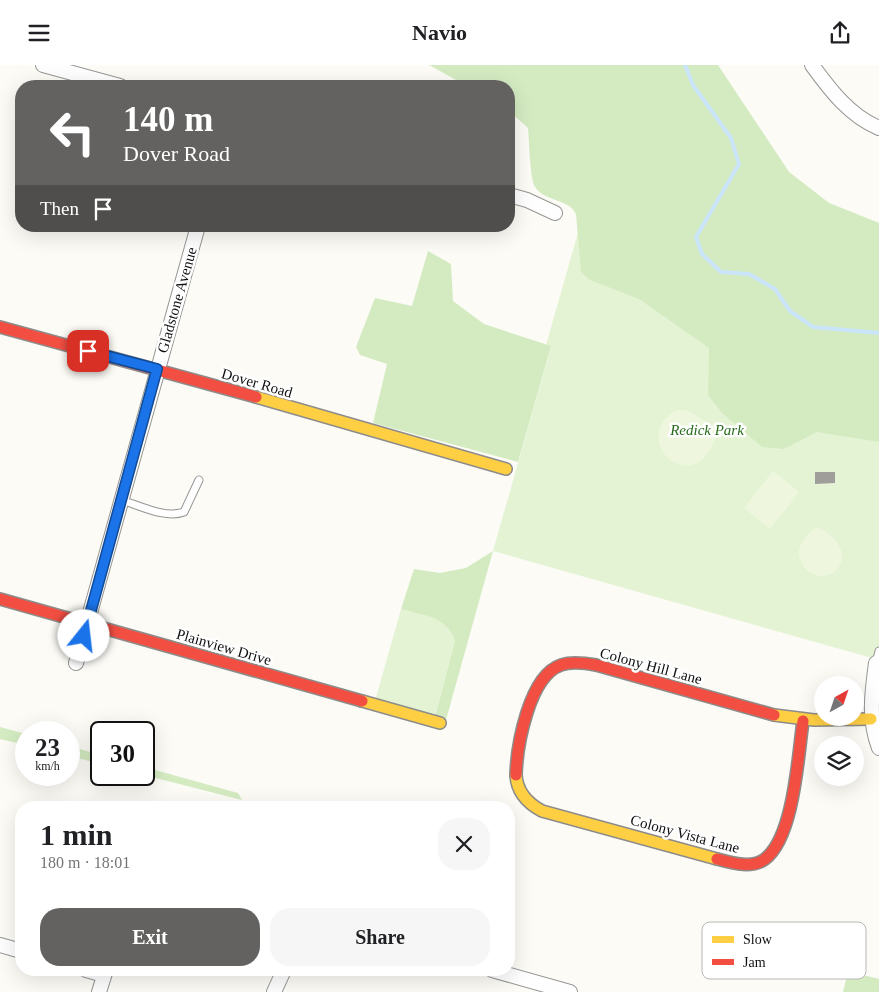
<!DOCTYPE html>
<html lang="en">
<head>
<meta charset="utf-8">
<style>
  :root { --surface:#fff; --page:#f6f6f6; --text:#202124; --muted:#757577; --accent:#636260 }
  body { margin:0; font-family:"Times New Roman",serif; background:var(--page); color:var(--text); height:100vh; display:flex; flex-direction:column; font-size:19px; white-space:nowrap }
  * { box-sizing:border-box; margin:0 }
  p { font-size:16px; color:var(--muted) }
  .icon { flex:none; width:28px; height:28px; fill:none; stroke:currentColor; stroke-width:2; stroke-linecap:round; stroke-linejoin:round }
  .map { position:relative; flex:1; overflow:hidden }
  .panel { position:absolute; left:15px; top:736px; width:500px; height:175px; display:flex; flex-direction:column; background:var(--surface); border-radius:20px; box-shadow:0 5px 20px #0002 }
  .panel>* { flex:none }
  .banner { position:absolute; left:15px; top:15px; width:500px; height:152px; border-radius:20px; box-shadow:0 5px 20px #0002; background:#636260; color:#fff; overflow:hidden }
  .needle { width:32px; rotate:40deg }
  .controls { position:absolute; left:814px; top:611px; display:grid; gap:10px }
  .controls a { display:grid; place-items:center; width:50px; height:50px; border-radius:50%; background:var(--surface); box-shadow:0 5px 20px #0002; font-size:25px }
  .speed { position:absolute; left:15px; top:656px; display:flex; gap:10px; font-size:25px; font-weight:700; text-align:center }
  .speed>* { display:grid; place-content:center; width:65px; height:65px; border-radius:50%; background:var(--surface); box-shadow:0 5px 20px #0002; line-height:1 }
  .speed small { font-size:12px; font-weight:400 }
  .speed .limit { border:2px solid #111; border-radius:8px; background:#fff; color:#111 }
  .pin { position:absolute; display:grid; place-items:center; width:42px; height:42px; color:#fff; margin:-21px; border-radius:10px; box-shadow:0 2px 8px #0006 }
  .me { position:absolute; width:55px; margin:-28px; rotate:16deg; stroke-linejoin:round; filter:drop-shadow(0 0 4px #0008) }
  .turn { display:flex; align-items:center; gap:18px; height:105px; padding:0 25px; font-size:22px }
  .turn .icon { width:65px; height:65px; stroke-width:2.5 }
  .turn b { display:block; font-size:35px; line-height:42px }
  .then { display:flex; align-items:center; height:48px; padding:0 25px; background:#0003; gap:10px; font-size:19px }
  .round { display:grid; place-items:center; flex:none; width:52px; height:52px; border-radius:20px; background:var(--page) }
  .head { display:flex; align-items:center; justify-content:space-between; height:85px; padding:0 25px }
  h1 { font-size:30px; font-weight:700; line-height:38px }
  .primary-button { display:flex; gap:10px; margin-top:auto; padding:10px 25px }
  .primary-button a { flex:1; height:58px; border-radius:20px; background:var(--accent); color:#fff; font-size:20px; font-weight:700; line-height:58px; text-align:center }
  .primary-button a+a { background:var(--page); color:var(--text) }
  header { display:flex; justify-content:space-between; align-items:center; height:65px; padding:0 25px; background:var(--surface); font-size:22px; font-weight:700 }
  .map>svg:first-child { display:block }
</style>
</head>
<body>
<header><svg class="icon" aria-label="menu" viewBox="0 0 24 24"><path d="M4 6h16M4 12h16M4 18h16"/></svg>Navio<svg class="icon" aria-label="share" viewBox="0 0 24 24"><path d="M12 15V3M7 8l5-5 5 5M5 13v7h14v-7"/></svg></header>
<div class="map">
<svg width="879" height="927" viewBox="0 0 879 927">
  <rect width="100%" height="100%" fill="#fcfbf6"/>
  <!-- green -->
  <path fill="#e4f3d4" d="M696,0L719,3L789,107L829,138L879,158V595L493,486L551,282L546,280L579,164L583,165Z
    M401,544C425,551 445,550 455,576L435,652L375,636Z"/>
  <!-- forest -->
  <path fill="#d4ebc2" d="M429,0H718L789,107L829,138L879,158V377L817,367L784,384L762,382L722,348L708,330L709,283L639,234L590,215L581,207L576,149C568,133 545,137 535,122C530,114 529,74 528,63L509,46V21H467Z
    M428,186L451,199L453,236L484,259L551,281L518,397L373,358L387,299L360,290L356,282L375,233L412,241Z
    M493,486L446,655L435,652L455,576C446,551 425,551 401,544L414,504L440,508L466,503Z
    M0,662L26,669V680L0,674Z
    M69,681L101,690V699L69,691Z
    M144,702L238,728L242,735L144,710Z
    M848,906L879,914V927H843Z"/>
  <!-- pitch -->
  <path fill="#eef7de" d="M676,345H687L720,365C714,376 710,390 699,397C673,413 636,370 676,345Z
    M773,406L799,427L770,464L744,443Z
    M818,462C872,492 821,530 803,500C800,496 798,490 799,485C801,476 810,465 818,462Z"/>
  <g fill="none" stroke-linecap="round" stroke-linejoin="round">
    <!-- stream -->
    <path stroke="#cae5f9" stroke-width="4" d="M685,0L693,20L731,73L739,99L696,172L702,189L721,207L749,209L775,224L790,246L813,262L879,268"/>
  </g>
  <!-- building -->
  <path fill="#a09e9b" d="M815,407H835V418L815,419Z"/>
  <g fill="none" stroke-linecap="round" stroke-linejoin="round">
    <!-- lane casing -->
    <g stroke="#969694" stroke-width="9">
      <path id="lane" d="M121,435C139,440 165,454 184,447L199,415
        M876,598L879,586"/>
    </g>
    <!-- street casing -->
    <g stroke="#969694" stroke-width="16">
      <path id="street" d="M43,0L120,21
        M812,0C830,25 850,51 879,63
        M509,130L527,135L555,148
        M76,598L198,161
        M876,598C872,628 868,654 879,683
        M0,880L21,886
        M86,905L104,910
        M492,905L570,927
        M99,927L106,905
        M274,927L284,905"/>
    </g>
    <!-- slow casing -->
    <g stroke="#8d8c8a" stroke-width="14">
      <path id="slow" d="M256,332L506,404
        M362,636L440,658
        M774,650L814,655L871,654
        M516,710C517,727 527,738 542,746L717,794"/>
    </g>
    <!-- jam casing -->
    <g stroke="#8d8c8a" stroke-width="14">
      <path id="jam" d="M0,262L256,332
        M0,534L362,636
        M516,710C517,680 529,611 561,600C572,596 585,598 596,600L774,650
        M717,794C732,798 752,804 765,794C794,772 798,691 803,656"/>
    </g>
    <!-- lane -->
    <use href="#lane" stroke="#fffefe" stroke-width="7"/>
    <!-- street -->
    <use href="#street" stroke="#fffefe" stroke-width="14"/>
    <!-- slow -->
    <use href="#slow" stroke="#ffcf43" stroke-width="11"/>
    <!-- jam -->
    <use href="#jam" stroke="#f24e42" stroke-width="11"/>
  </g>
  <g fill="none" stroke-linecap="round" stroke-linejoin="round">
    <!-- route casing -->
    <g stroke="#114b97" stroke-width="12">
      <path id="route" d="M84,571L157,304L88,286"/>
    </g>
    <!-- route -->
    <use href="#route" stroke="#1a73e8" stroke-width="9"/>
  </g>
  <g text-anchor="middle" stroke-width="5" stroke-linejoin="round" paint-order="stroke">
    <!-- street labels -->
    <g font-size="15" fill="#101010" stroke="#fff">
      <text transform="translate(177 235) rotate(-74)" y="5">Gladstone Avenue</text>
      <text transform="translate(257 318) rotate(16)" y="5">Dover Road</text>
      <text transform="translate(224 582) rotate(16)" y="5">Plainview Drive</text>
      <text transform="translate(651 601) rotate(15)" y="5">Colony Hill Lane</text>
      <text transform="translate(685 769) rotate(15)" y="5">Colony Vista Lane</text>
    </g>
    <!-- park labels -->
    <g font-size="15" font-style="italic" fill="#286c1b" stroke="#fff">
      <text x="707" y="370">Redick Park</text>
    </g>
  </g>
  <!-- legend -->
  <rect x="702" y="857" width="164" height="57" rx="8" fill="#fff" stroke="#b7b7b7" stroke-width="1"/>
  <rect x="712" y="871" width="22" height="7" fill="#ffcf43"/>
  <rect x="712" y="894" width="22" height="6" fill="#f24e42"/>
  <g font-size="14" fill="#101010">
    <text x="743" y="879">Slow</text>
    <text x="743" y="902">Jam</text>
  </g>
</svg>
<div class="controls">
<a><svg class="needle" viewBox="-14 -14 28 28"><path d="M0-13l5 13h-10z" fill="#e53935"/><path d="M0 13l5-13h-10z" fill="#757577"/></svg></a>
<a><svg class="icon" aria-label="layers" viewBox="0 0 24 24"><path d="M12 4l9 5-9 5-9-5zM3 14l9 5 9-5"/></svg></a>
</div>
<div class="speed"><div>23<small>km/h</small></div><div class="limit">30</div></div>
<div class="pin" style="left:88px;top:286px;background:#d93025"><svg class="icon" aria-label="arrive" viewBox="0 0 24 24"><path d="M6 21V4h12l-3 4 3 4H6"/></svg></div>
<svg class="me" style="left:84px;top:571px" viewBox="-20 -20 40 40"><circle r="19" fill="#fff"/><path d="M0-13L10 11 0 6-10 11z" fill="#1a73e8"/></svg>
<div class="banner">
<div class="turn"><svg class="icon" aria-label="left" viewBox="0 0 24 24"><path d="M17 20v-9H6M10 6l-5 5 5 5"/></svg><div><b>140 m</b>Dover Road</div></div>
<div class="then">Then<svg class="icon" aria-label="arrive" viewBox="0 0 24 24"><path d="M6 21V4h12l-3 4 3 4H6"/></svg></div>
</div>
<section class="panel">
<div class="head"><div><h1>1 min</h1><p>180 m · 18:01</p></div><a class="round"><svg class="icon" aria-label="close" viewBox="0 0 24 24"><path d="M6 6l12 12M18 6L6 18"/></svg></a></div>
<div class="primary-button"><a>Exit</a><a>Share</a></div>
</section>
</div>
</body>
</html>
